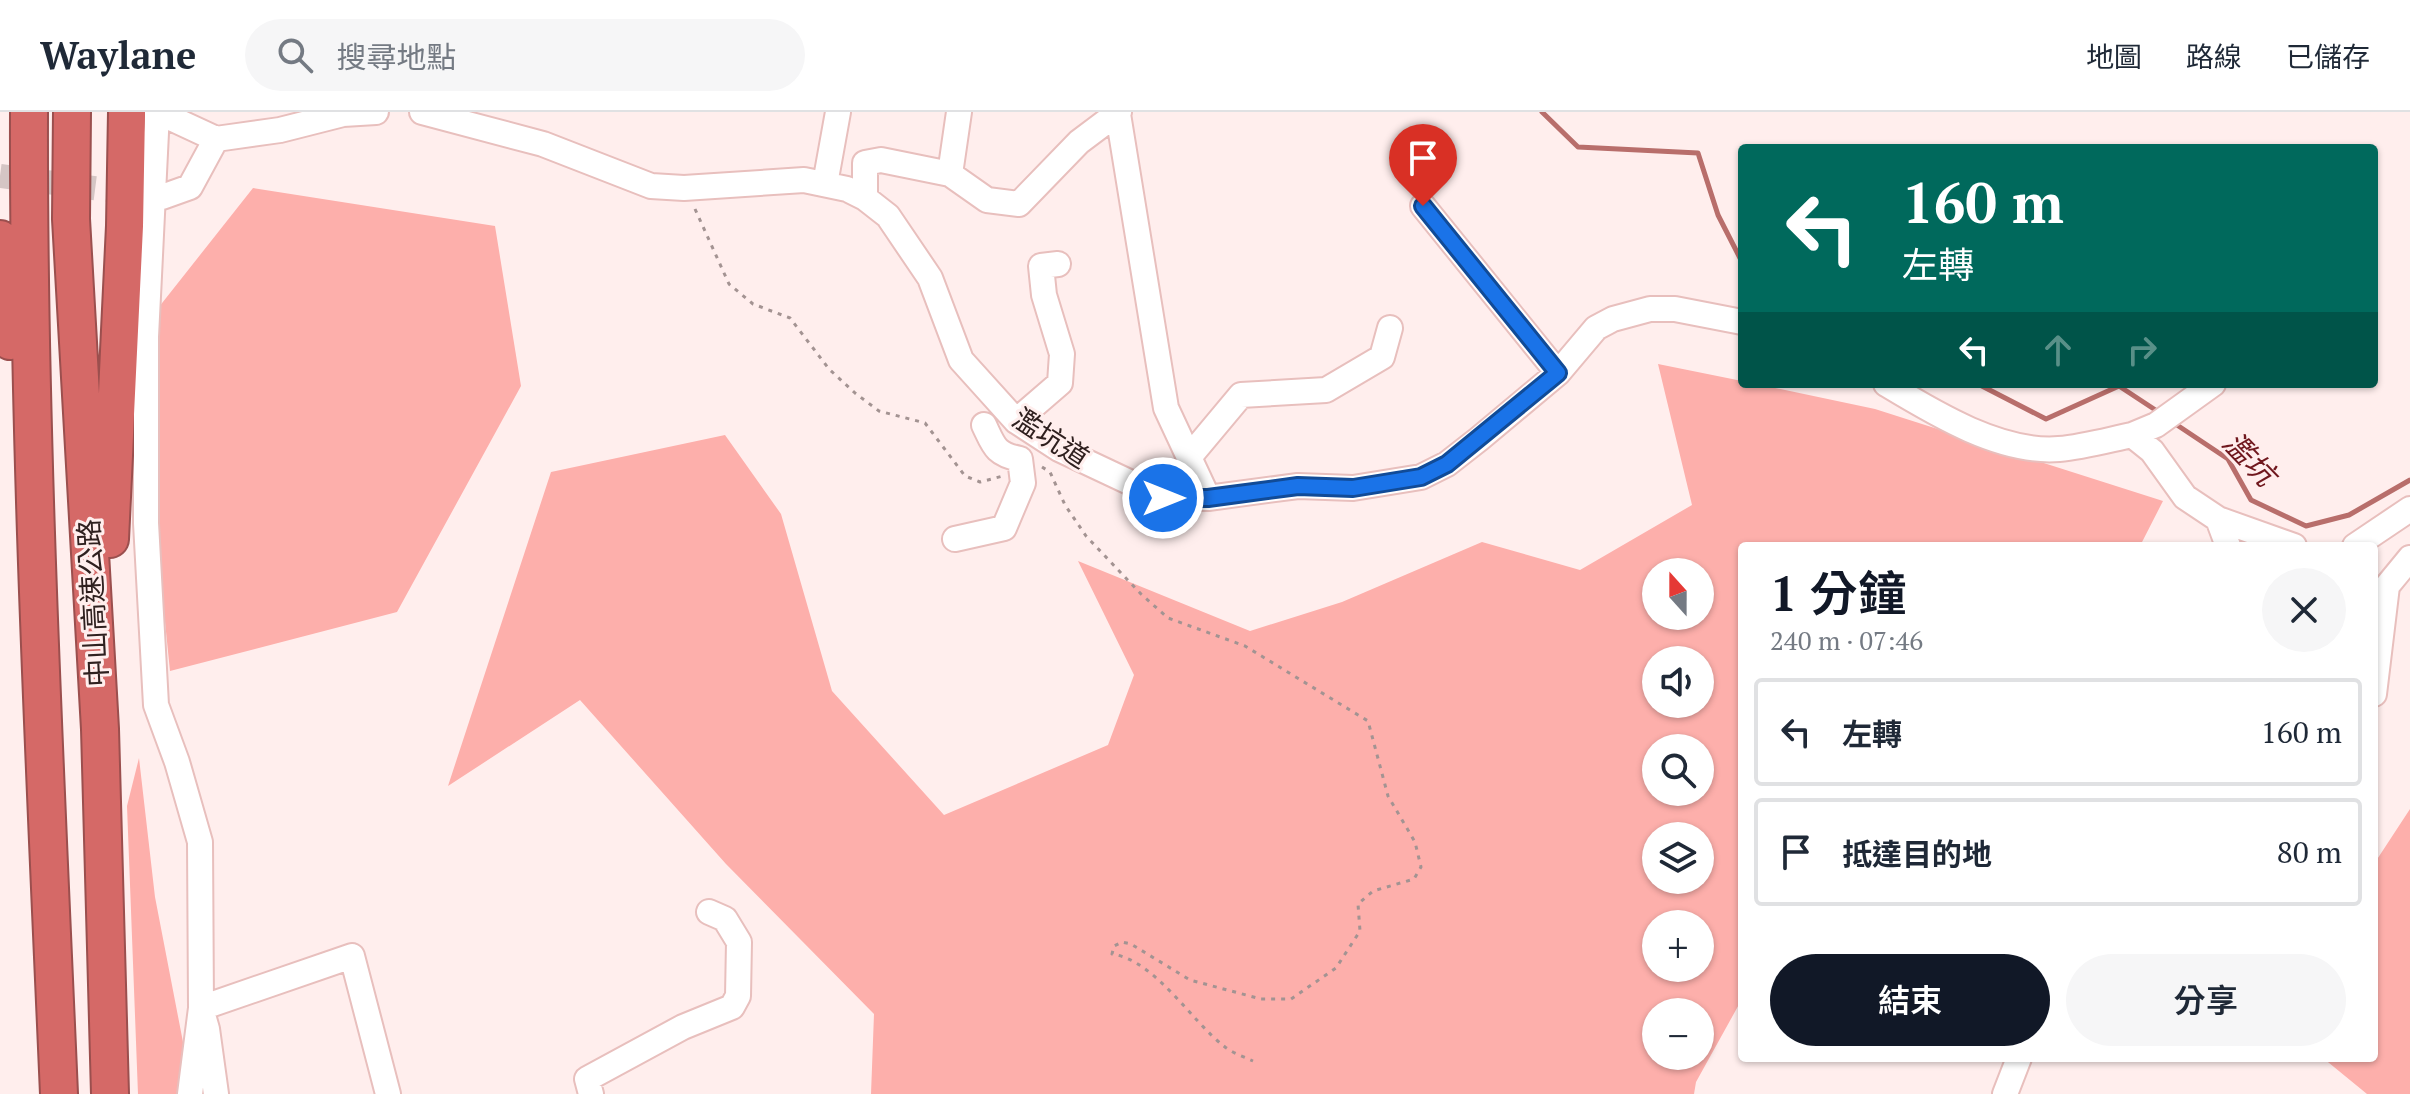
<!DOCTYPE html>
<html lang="zh-TW">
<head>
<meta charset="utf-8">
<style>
  :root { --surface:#fff; --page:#f6f6f7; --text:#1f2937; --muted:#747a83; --line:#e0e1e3; --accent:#111827 }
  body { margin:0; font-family:"PT Serif","Noto Sans TC",serif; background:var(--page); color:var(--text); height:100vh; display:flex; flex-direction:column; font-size:30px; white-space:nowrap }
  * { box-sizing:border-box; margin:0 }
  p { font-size:26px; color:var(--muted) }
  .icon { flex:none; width:44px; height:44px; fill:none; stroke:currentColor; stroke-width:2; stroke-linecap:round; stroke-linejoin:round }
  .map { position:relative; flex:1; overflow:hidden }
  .sheet { position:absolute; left:1738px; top:430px; width:640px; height:520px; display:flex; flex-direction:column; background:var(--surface); border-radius:8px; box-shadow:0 2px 6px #0004 }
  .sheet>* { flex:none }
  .hud { position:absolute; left:1738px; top:32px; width:640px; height:244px; border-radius:8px; box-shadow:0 2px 6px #0004; background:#00695c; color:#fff; overflow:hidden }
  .needle { width:52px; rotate:339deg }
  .buttons { position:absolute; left:1642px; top:446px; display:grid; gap:16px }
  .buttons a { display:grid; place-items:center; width:72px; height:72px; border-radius:50%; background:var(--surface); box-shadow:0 2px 6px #0004; font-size:40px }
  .pin { position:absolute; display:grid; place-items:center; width:68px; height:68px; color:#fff; margin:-82px -34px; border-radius:50% 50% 50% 0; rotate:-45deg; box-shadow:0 0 8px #0007 }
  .pin .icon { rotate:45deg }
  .me { position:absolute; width:88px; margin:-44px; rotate:90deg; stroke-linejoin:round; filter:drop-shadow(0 0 6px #0008) }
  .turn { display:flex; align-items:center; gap:28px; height:168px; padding:0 32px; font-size:36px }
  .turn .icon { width:104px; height:104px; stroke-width:2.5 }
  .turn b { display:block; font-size:56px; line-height:68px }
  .lanes { display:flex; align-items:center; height:76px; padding:0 32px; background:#0003; justify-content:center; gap:40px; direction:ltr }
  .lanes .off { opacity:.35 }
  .round { display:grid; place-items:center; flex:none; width:84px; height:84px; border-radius:42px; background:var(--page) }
  .head { display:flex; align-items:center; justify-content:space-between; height:136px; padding:0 32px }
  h1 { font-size:48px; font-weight:600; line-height:60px; color:var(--accent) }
  .primary-button { display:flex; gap:16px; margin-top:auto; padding:16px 32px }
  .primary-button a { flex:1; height:92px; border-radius:48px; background:var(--accent); color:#fff; font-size:32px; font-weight:600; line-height:92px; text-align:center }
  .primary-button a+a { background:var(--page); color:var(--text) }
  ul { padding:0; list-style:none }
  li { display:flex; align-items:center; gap:24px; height:108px; margin:0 16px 12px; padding:0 16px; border:4px solid var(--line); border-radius:8px }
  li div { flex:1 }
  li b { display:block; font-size:30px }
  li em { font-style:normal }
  header { display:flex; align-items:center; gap:48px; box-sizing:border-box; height:112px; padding:0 40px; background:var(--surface); border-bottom:2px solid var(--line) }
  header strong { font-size:38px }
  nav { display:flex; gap:44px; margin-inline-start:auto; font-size:28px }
  .search { width:560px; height:72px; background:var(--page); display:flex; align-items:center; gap:20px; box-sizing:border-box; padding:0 28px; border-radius:44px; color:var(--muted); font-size:30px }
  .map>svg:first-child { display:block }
</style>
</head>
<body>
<header>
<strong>Waylane</strong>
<div class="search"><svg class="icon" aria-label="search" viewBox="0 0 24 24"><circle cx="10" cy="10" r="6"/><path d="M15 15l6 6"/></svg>搜尋地點</div>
<nav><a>地圖</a><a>路線</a><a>已儲存</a></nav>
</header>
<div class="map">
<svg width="2410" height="982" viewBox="0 0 2410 982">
  <rect width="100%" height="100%" fill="#ffeeed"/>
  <!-- green -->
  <path fill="#fdafab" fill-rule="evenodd" d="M253,76L495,114L521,274L397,500L170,559L136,224Z
    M1658,252L1742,269V272H1756L1875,297L2163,389L2140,434H1742V887L1696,970L1694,982H871L874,902L726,752L580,588L448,674L551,360L725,323L781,402L832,579L944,703L1108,633L1134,563L1078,449L1250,519L1342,490L1482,430L1580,458L1692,393ZM1656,460H1700V504H1656ZM1656,548H1700V592H1656ZM1656,636H1700V680H1656ZM1656,724H1700V768H1656ZM1656,812H1700V856H1656ZM1656,900H1700V944H1656Z
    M139,646L155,785L193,982H138L127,694Z
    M2410,697V982H2367L2323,946H2374V752Z"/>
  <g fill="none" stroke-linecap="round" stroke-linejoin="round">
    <!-- stream -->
    <path stroke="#b86e6b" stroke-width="5" d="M1542,0L1578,35L1698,41L1718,103L1742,150
      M1978,272L2046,307L2119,274L2160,301
      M2171,309L2228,347L2251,388L2306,414L2349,403L2410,368"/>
    <!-- minor-tunnel -->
    <path stroke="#d5c5c4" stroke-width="24" stroke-dasharray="24 12" stroke-linecap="butt" d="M0,64L140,82"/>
    <!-- minor casing -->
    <g stroke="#e8bfbd" stroke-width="28">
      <path id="minor" d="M157,0L146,225V411L156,593L177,650L200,730L201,896L207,917L216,982
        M158,0L216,27
        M422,0L543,32L651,74L684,76L804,68L847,77L865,86L888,104L930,166L961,248L1016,309L1059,337L1163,386H1208L1298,374L1353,376L1421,365L1447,352L1479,327L1558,261L1596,216L1613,207L1650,197H1675L1742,210
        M1118,2L1166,296L1208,386
        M950,62L959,0
        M825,72L838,0
        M162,85L190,75L216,27L280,18L343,2L376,0
        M865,86V51L881,48L950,62L987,88L1019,92L1079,30L1119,0
        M1423,94L1558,261
        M1886,272C1934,301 2001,342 2059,337C2083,335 2108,328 2132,323L2152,339L2185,385L2218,407L2294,434
        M1016,309L1060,271L1062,242L1044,183L1041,154L1058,152
        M2132,323L2156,313L2213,272
        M1190,344L1241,283L1326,278L1382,245L1390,216
        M2218,407L2228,434
        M955,427L1004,416L1023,371L1020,347C995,342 994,334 984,313
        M2355,434L2410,397
        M2374,582L2387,474L2410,446
        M190,982L201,896L352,844L388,982
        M591,982L587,967L683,915L732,895L738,884L739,830L725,807L709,800
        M2005,982L2019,946"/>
    </g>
    <!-- highway casing -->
    <g stroke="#9b4f4e" stroke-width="40">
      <path id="highway" d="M29,0C28,327 45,655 59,982
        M72,0L71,107L100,617L110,982
        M0,127L10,229
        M110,427L125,114L127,0"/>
    </g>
    <!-- path -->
    <path stroke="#a39392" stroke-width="3" stroke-dasharray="4 6" stroke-linecap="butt" d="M695,97L729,172L753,192L790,206L829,257L855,281L879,299L925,311L965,364L980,370L1003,364
      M1042,355L1050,360L1065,393L1086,424L1141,482L1168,506L1245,534L1368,609L1388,684L1415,730L1421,755L1414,767L1373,779L1358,792L1360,819L1336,856L1291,887H1261L1190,868L1131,832L1122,830L1114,834L1112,842C1155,848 1191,909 1225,935C1233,941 1244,945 1253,949"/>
    <!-- minor -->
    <use href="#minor" stroke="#fff" stroke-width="24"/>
    <!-- highway -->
    <use href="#highway" stroke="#d56967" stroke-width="36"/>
  </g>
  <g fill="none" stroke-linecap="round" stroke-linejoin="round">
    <!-- route casing -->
    <g stroke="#114b97" stroke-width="20">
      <path id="route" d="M1163,386H1208L1298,374L1353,376L1421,365L1447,352L1558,261L1423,94"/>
    </g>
    <!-- route -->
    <use href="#route" stroke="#1a73e8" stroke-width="14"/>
  </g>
  <g text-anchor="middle" stroke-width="6" stroke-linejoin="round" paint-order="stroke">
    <!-- street labels -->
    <g font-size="28" fill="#2f201f" stroke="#ffeeed">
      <text transform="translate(1051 326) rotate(33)" y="10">濫坑道</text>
      <text transform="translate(93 491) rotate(-93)" y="10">中山高速公路</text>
    </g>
    <!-- water labels -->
    <g font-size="30" font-style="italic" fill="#70181e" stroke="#ffeeed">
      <text transform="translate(2249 347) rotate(46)" y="10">濫坑</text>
    </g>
  </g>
</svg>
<div class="buttons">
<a><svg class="needle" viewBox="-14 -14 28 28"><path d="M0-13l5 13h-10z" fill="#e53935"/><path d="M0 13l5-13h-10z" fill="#747a83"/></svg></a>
<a><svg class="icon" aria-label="sound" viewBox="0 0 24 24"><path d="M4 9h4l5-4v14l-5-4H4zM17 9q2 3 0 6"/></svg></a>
<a><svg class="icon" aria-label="search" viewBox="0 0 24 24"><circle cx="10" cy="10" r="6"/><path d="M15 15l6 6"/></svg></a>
<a><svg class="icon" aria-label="layers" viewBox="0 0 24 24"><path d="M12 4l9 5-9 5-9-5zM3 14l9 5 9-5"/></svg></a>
<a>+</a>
<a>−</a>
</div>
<div class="pin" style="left:1423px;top:94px;background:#d93025"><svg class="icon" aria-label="arrive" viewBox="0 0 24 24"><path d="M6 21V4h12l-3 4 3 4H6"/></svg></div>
<svg class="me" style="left:1163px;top:386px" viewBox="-20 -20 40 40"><circle r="17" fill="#1a73e8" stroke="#fff" stroke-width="3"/><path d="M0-11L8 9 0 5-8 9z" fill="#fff"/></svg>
<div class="hud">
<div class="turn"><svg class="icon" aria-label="left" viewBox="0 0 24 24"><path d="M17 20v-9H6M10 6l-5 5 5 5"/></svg><div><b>160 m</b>左轉</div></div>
<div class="lanes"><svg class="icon" aria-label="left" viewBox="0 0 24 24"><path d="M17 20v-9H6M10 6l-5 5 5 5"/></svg><svg class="icon off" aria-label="ahead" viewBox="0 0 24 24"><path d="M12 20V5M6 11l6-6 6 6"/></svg><svg class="icon off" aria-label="right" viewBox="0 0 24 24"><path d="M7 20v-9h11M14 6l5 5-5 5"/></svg></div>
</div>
<section class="sheet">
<div class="head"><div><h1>1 分鐘</h1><p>240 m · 07:46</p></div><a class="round"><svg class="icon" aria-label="close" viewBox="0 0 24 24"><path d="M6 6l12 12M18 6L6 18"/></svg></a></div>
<ul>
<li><svg class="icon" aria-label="left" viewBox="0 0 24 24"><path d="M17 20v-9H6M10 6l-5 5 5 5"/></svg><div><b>左轉</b></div><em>160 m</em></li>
<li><svg class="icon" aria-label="arrive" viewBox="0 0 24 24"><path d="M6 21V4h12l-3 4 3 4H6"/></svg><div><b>抵達目的地</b></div><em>80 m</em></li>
</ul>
<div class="primary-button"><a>結束</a><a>分享</a></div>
</section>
</div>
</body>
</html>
